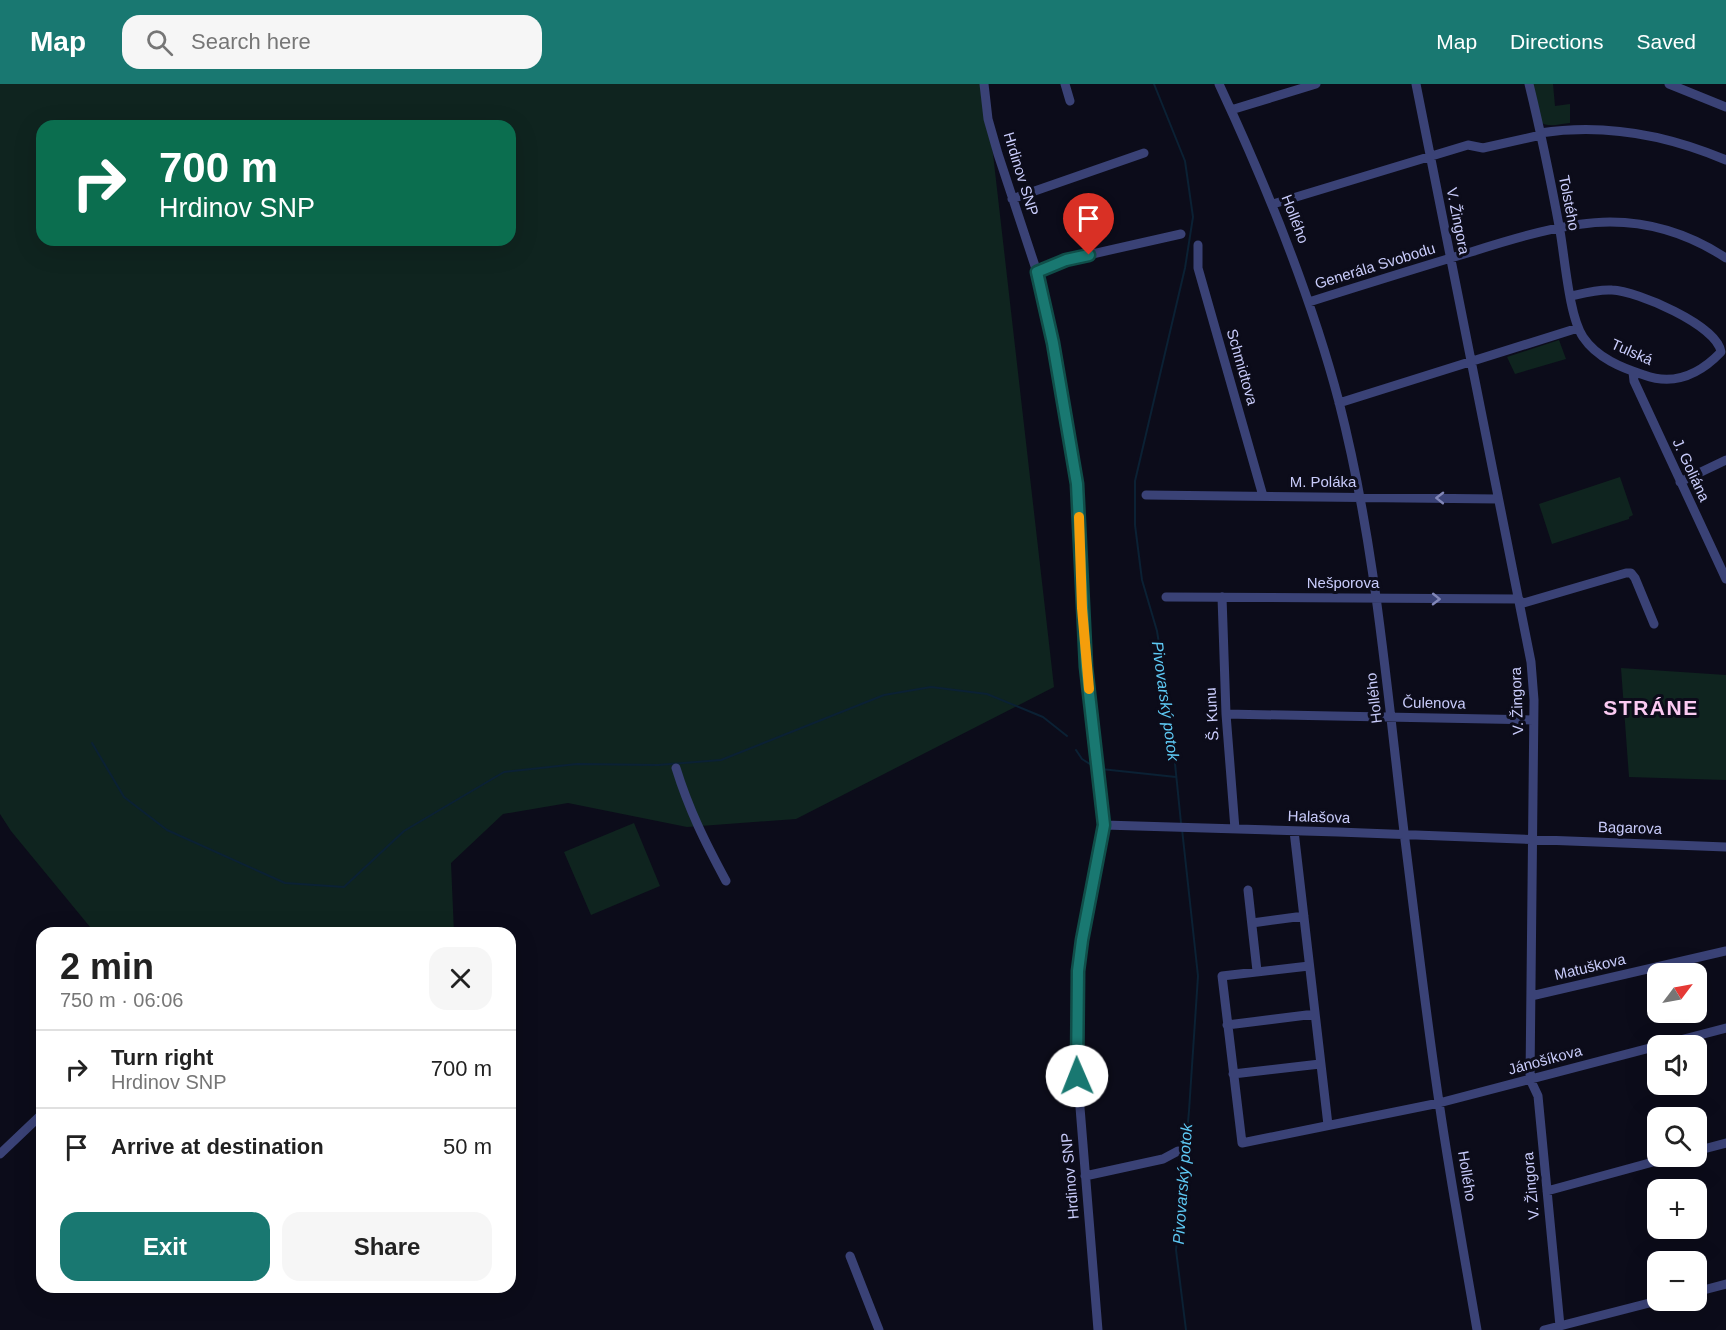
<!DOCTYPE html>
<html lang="en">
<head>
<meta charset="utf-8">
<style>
  :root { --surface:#fff; --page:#f6f6f6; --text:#222; --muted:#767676; --line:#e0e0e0; --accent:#197871 }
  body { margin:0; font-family:Helvetica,sans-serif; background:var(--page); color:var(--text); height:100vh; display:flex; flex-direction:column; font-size:22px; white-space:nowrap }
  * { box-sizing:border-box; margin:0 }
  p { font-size:20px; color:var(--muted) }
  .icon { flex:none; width:33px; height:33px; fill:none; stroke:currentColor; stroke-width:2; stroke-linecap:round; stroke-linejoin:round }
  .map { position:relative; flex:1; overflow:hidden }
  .side { position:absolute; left:36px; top:843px; width:480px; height:366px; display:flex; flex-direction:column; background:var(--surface); border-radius:18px; box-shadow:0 6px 24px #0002 }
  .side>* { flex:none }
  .banner { position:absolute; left:36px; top:36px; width:480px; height:126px; border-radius:18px; box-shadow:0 6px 24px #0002; background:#0b6e4f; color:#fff; overflow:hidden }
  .needle { width:39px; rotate:58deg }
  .controls { position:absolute; left:1647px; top:879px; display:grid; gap:12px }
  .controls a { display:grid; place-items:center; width:60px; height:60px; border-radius:12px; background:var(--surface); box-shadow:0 6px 24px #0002; font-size:30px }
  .pin { position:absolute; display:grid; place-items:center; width:51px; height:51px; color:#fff; margin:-62px -26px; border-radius:50% 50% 50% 0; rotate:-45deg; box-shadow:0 0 6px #0007 }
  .pin .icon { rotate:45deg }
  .me { position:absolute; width:66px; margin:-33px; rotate:359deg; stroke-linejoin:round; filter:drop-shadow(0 0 4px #0008) }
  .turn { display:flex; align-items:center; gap:21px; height:126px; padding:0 24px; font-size:27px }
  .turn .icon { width:78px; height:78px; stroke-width:2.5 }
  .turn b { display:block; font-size:42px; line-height:51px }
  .round { display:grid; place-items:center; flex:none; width:63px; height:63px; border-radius:18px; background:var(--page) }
  .overview { display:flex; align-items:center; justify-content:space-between; height:102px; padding:0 24px }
  h1 { font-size:36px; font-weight:600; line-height:45px }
  .action { display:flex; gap:12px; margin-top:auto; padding:12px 24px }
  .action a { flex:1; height:69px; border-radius:18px; background:var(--accent); color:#fff; font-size:24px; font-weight:600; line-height:69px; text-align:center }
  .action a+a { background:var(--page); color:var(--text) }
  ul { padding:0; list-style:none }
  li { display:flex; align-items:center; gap:18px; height:78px; padding:0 24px; border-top:2px solid var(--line) }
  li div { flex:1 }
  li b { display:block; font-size:22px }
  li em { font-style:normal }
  header { display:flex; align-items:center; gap:36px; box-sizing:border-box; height:84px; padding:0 30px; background:var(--accent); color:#fff }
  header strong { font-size:28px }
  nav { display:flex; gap:33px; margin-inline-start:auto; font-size:21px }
  .search { width:420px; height:54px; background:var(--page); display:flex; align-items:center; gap:15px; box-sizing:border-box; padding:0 21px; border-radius:18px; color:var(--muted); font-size:22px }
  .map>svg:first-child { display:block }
</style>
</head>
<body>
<header>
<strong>Map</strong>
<div class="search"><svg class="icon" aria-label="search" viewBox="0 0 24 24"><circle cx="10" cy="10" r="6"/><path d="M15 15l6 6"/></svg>Search here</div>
<nav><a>Map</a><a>Directions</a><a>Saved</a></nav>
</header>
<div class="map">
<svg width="1726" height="1246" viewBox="0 0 1726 1246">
  <rect width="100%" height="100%" fill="#0c0c1a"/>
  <!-- green -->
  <path fill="#0f241f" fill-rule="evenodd" d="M0,0H985L1054,603L796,735L687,743L568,719L503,730L451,779L454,849H95L11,747L0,730ZM42,42H510V156H42Z
    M1532,0H1553L1555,22L1570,20V39C1560,40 1548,44 1540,38Z
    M1559,256L1566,275L1515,290L1507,273Z
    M1620,393L1633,431L1629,433V435L1552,460L1539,420Z
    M1621,584L1726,591V696L1629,693Z
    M634,739L660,802L591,831L564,768Z"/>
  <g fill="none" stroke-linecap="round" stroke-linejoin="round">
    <!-- stream -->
    <path stroke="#0b2134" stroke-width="2" d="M1154,0L1185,77L1193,133L1185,184L1135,397V441L1142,496L1157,547L1170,630L1181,739
      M92,659L124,713L167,746L285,799L344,803L404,747L504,688L577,680L658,681L721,676L884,611L931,603L987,610L1043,633L1067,652
      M1076,666L1082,675L1093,682
      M1101,685L1176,693
      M1182,745L1198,892L1189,1027L1176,1166L1186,1246"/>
    <!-- minor -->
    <path stroke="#3a4276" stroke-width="9" d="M984,0L988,35L998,70L1037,188L1045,220L1077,400L1086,583L1104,741L1082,856L1078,887L1076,974L1098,1246
      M1065,0L1070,17
      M1219,0C1267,103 1310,208 1339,318C1376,462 1387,609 1405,756C1416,844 1426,931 1439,1018C1450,1094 1464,1170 1477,1246
      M1416,0L1531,578L1534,616L1530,995L1538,1012L1560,1242
      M1529,0C1541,49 1551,98 1560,147C1565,175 1569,232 1583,253C1597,274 1622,284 1644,291C1674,302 1700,290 1721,268C1717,241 1637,207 1612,206C1599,205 1584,209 1571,212
      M1669,0L1726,23
      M1231,26L1316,0
      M1540,49C1604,39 1667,51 1726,76
      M1012,115L1144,69
      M1273,120L1468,61L1483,64L1541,51
      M1198,161V184L1263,412
      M1037,188L1066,176L1181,150
      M1309,218C1363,201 1417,184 1471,168C1512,155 1567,138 1610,138C1652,138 1691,151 1726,174
      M1633,288L1634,297L1726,495
      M1339,319L1578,244
      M1680,398L1726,376
      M1146,411L1498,415
      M1166,513L1519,515
      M1222,513L1226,630L1235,745
      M1520,520L1626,489H1631L1635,494L1654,540
      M1226,630L1533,636
      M676,684C689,726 705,758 726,797
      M1104,741L1338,748L1726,763
      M1294,747L1328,1041
      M1248,806L1257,887
      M1252,839L1304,832
      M1309,882L1222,892L1242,1059L1439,1019L1726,944
      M1531,912L1726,867
      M1227,941L1315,930
      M1233,990L1320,980
      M1696,1067L1726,1059
      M0,1070L42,1030
      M1085,1092L1163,1075L1178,1067
      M1547,1107L1675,1072
      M850,1172L879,1246
      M1696,1208L1726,1200
      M1544,1246L1661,1216"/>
  </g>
  <!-- one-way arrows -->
  <defs><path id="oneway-chevron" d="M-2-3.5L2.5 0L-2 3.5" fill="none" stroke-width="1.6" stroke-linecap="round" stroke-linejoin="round" transform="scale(1.5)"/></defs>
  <g stroke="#8287b8">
    <use href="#oneway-chevron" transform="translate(1440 414) rotate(-179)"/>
    <use href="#oneway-chevron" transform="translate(1436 515) rotate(1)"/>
  </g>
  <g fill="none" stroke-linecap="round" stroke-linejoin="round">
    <!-- route casing -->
    <g stroke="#104e49" stroke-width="15">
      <path id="route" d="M1077,992L1078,887L1082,856L1104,741L1086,583L1077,400L1053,259L1037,188L1066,176L1089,171"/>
    </g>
    <!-- route -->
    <use href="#route" stroke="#197871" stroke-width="10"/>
    <!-- slow -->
    <path stroke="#f59e0b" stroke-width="10" d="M1079,433L1082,524L1089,605"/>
  </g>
  <g text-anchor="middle" stroke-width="6" stroke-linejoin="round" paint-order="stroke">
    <!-- street labels -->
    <g font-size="15" fill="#c9ccfb" stroke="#0c0c1a">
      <text transform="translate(1021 90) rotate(73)" y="5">Hrdinov SNP</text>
      <text transform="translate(1569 119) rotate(79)" y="5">Tolstého</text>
      <text transform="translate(1295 135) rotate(69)" y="5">Hollého</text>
      <text transform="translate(1458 137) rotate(79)" y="5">V. Žingora</text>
      <text transform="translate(1375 182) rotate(-17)" y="5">Generála Svobodu</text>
      <text transform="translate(1632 268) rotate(24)" y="5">Tulská</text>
      <text transform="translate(1242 283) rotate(74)" y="5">Schmidtova</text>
      <text transform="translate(1691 386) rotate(65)" y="5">J. Goliána</text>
      <text x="1323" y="403">M. Poláka</text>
      <text x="1343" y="504">Nešporova</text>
      <text transform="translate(1374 614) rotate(-97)" y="5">Hollého</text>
      <text transform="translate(1517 617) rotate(-92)" y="5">V. Žingora</text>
      <text transform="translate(1434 619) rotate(1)" y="5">Čulenova</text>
      <text transform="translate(1212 630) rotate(-93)" y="5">Š. Kunu</text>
      <text transform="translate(1319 733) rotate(2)" y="5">Halašova</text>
      <text transform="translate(1630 744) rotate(2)" y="5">Bagarova</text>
      <text transform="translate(1590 883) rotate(-13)" y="5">Matuškova</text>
      <text transform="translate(1545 976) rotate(-15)" y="5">Jánošíkova</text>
      <text transform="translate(1070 1092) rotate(-95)" y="5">Hrdinov SNP</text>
      <text transform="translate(1467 1092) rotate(81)" y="5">Hollého</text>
      <text transform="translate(1531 1102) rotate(-95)" y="5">V. Žingora</text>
    </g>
    <!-- water labels -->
    <g font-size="16" font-style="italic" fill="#5ec9f4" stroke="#0c0c1a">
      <text transform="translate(1166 617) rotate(82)" y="6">Pivovarský potok</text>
      <text transform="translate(1182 1100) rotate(-86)" y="6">Pivovarský potok</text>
    </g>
    <!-- district labels -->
    <g font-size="21" font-weight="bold" letter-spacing="1.5" fill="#fbcaf2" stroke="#0c0c1a">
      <text x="1651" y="631">STRÁNE</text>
    </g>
  </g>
</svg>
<div class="controls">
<a><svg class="needle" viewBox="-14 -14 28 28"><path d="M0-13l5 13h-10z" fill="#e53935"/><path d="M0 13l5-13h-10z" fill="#767676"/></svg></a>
<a><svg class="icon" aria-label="sound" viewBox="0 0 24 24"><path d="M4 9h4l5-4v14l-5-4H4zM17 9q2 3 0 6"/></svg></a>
<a><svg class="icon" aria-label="search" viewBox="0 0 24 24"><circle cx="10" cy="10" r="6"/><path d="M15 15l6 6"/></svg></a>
<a>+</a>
<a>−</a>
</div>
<div class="pin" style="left:1089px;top:171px;background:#d93025"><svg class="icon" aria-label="arrive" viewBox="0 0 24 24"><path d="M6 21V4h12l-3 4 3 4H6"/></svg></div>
<svg class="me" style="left:1077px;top:992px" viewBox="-20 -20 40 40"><circle r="19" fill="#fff"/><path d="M0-13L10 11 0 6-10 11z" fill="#197871"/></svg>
<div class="banner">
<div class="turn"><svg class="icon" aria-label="right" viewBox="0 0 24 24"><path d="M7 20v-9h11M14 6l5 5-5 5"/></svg><div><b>700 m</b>Hrdinov SNP</div></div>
</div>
<section class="side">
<div class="overview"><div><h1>2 min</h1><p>750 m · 06:06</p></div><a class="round"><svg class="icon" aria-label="close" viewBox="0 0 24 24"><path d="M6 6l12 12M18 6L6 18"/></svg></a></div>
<ul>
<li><svg class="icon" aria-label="right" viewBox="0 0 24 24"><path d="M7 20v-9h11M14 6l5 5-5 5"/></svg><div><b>Turn right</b><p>Hrdinov SNP</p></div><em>700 m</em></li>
<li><svg class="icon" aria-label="arrive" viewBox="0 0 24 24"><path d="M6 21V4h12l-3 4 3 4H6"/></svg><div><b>Arrive at destination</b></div><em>50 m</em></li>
</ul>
<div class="action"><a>Exit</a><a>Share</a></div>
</section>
</div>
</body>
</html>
